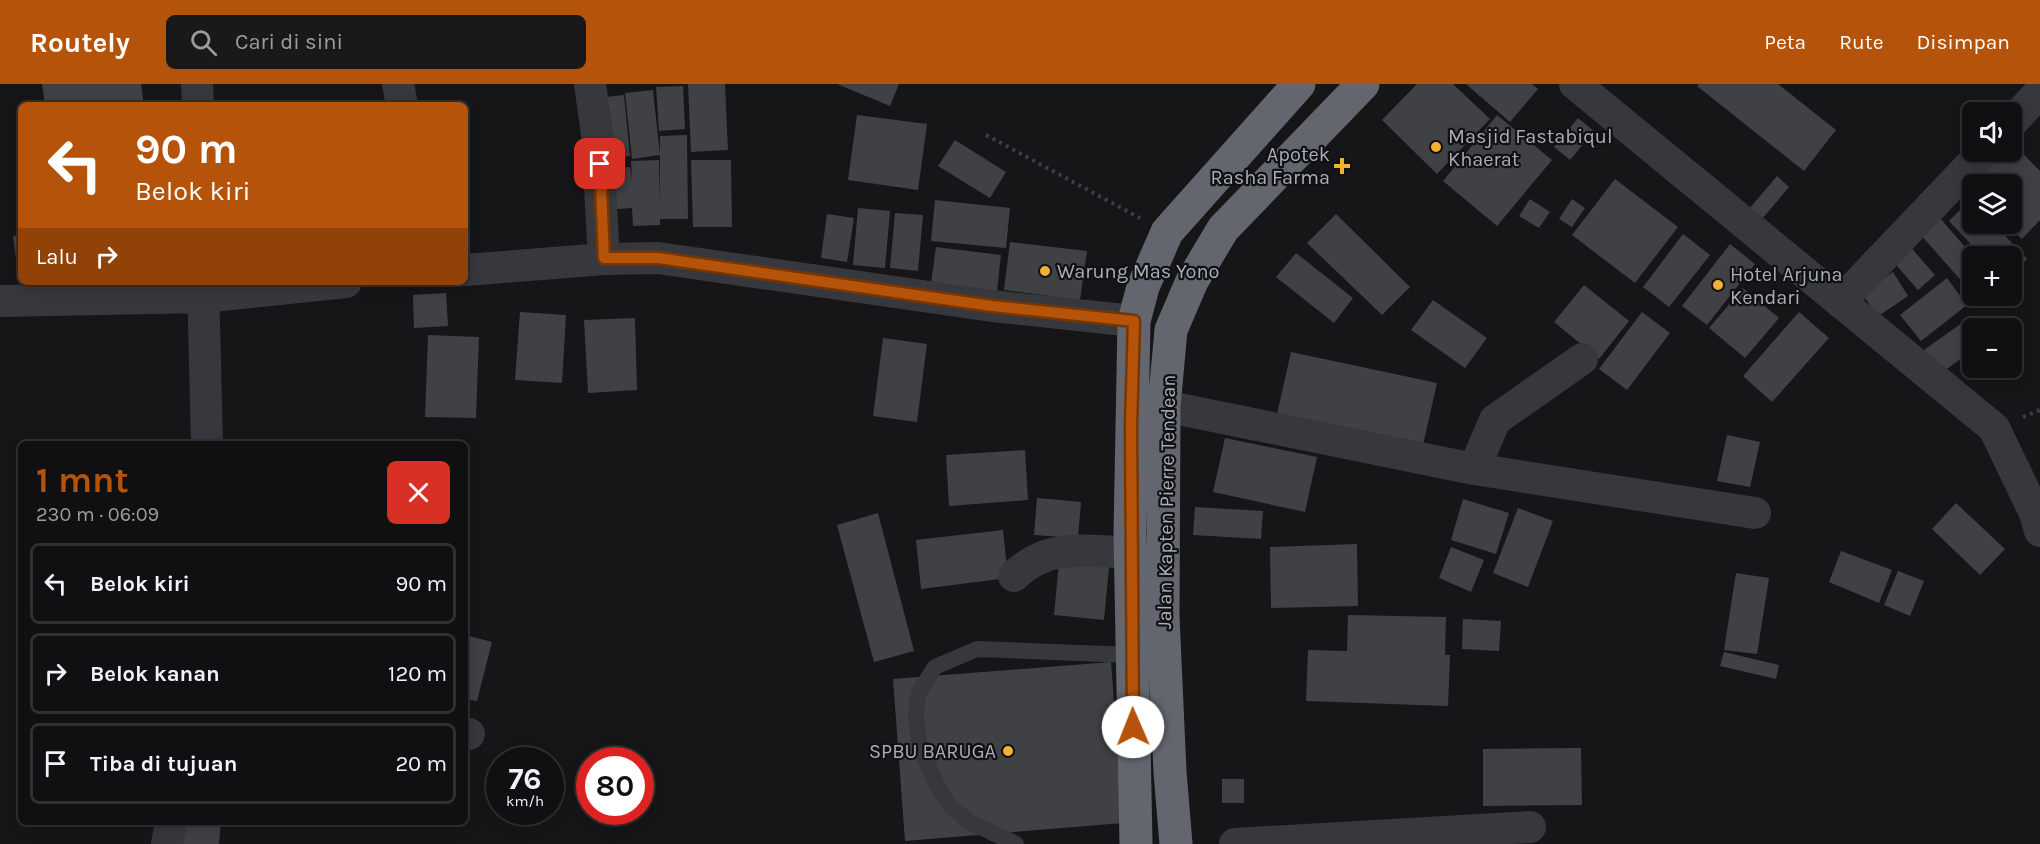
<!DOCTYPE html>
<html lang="id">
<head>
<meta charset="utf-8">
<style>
  :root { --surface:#101012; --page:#19191b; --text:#f1f3f6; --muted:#9c9d9f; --line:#303032; --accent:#b45309 }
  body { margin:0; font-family:Karla,sans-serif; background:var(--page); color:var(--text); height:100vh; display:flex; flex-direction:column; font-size:22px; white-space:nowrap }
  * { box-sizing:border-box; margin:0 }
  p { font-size:20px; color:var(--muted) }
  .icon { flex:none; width:33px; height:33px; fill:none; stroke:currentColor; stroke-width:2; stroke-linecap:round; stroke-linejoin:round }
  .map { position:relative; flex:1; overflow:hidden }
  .side { position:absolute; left:18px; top:357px; width:450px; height:384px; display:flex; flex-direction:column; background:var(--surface); border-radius:9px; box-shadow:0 3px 15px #0003,0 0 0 2px var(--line) }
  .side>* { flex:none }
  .banner { position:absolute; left:18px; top:18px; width:450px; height:183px; border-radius:9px; box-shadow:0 3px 15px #0003,0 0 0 2px var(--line); background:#b45309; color:#fff; overflow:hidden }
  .fabs { position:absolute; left:1962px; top:18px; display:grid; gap:12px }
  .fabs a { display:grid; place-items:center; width:60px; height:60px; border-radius:9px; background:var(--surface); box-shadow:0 3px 15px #0003,0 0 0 2px var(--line); font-size:30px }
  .speed { position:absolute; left:486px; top:663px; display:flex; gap:12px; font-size:30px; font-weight:700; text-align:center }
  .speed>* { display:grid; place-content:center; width:78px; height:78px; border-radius:50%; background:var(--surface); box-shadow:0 3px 15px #0003,0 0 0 2px var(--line); line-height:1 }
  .speed small { font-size:15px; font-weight:400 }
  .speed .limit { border:9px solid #d22; background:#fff; color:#111 }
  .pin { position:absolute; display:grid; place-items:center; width:51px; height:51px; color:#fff; margin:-26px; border-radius:12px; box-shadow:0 3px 9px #0006 }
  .me { position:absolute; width:66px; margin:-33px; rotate:359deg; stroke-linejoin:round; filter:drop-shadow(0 0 4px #0008) }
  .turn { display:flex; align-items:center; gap:21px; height:126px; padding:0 18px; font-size:27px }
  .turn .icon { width:78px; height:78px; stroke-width:2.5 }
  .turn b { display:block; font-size:42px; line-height:51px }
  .then { display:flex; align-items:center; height:57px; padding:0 18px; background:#0003; gap:12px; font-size:22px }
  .round { display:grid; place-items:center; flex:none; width:63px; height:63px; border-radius:9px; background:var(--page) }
  .overview { display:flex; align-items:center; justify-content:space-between; height:102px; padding:0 18px }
  h1 { font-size:36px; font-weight:700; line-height:45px; color:var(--accent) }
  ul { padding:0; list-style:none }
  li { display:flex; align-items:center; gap:18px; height:81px; margin:0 12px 9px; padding:0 6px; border:3px solid var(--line); border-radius:9px }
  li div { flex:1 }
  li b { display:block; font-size:22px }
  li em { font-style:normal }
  header { display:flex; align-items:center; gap:36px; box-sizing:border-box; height:84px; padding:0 30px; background:var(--accent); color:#fff }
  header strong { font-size:28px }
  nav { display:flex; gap:33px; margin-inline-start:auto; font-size:21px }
  .search { width:420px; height:54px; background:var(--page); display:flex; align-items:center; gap:15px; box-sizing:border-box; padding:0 21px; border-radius:9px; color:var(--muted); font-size:22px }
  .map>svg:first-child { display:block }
</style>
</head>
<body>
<header>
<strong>Routely</strong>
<div class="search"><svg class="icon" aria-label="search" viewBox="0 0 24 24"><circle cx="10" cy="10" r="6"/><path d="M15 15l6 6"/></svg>Cari di sini</div>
<nav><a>Peta</a><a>Rute</a><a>Disimpan</a></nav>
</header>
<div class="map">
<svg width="2040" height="760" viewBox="0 0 2040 760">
  <rect width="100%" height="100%" fill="#161618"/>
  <!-- building -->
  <path fill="#404145" d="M42,0H141L144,21H45Z
    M688,0H725L728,66L691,68Z
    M837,0H899L890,22Z
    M1417,0H1453L1490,35L1437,90L1382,36Z
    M1466,0H1532L1538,5L1510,38Z
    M1699,0H1778L1836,46L1804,87L1697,2Z
    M683,2L685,45L659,47L656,3Z
    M653,6L660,71L632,75L625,9Z
    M624,11L630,72L604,75L597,14Z
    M857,31L927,40L918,106L848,96Z
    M1497,31L1552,76L1497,142L1443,97Z
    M1578,34L1594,47L1570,76L1554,63Z
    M687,51L688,135H660V141L633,142L632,124L603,126L601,84L630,83L632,97L631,77L659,76L660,123V52Z
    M955,56L1006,88L990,114L938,82Z
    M2012,59L2040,87V136L2022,155L2006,140H2012V100H1972V107L1966,101L1998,68H2012Z
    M691,76H731L732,143H693Z
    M1777,92L1789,103L1756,142L1744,131Z
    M1615,95L1678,143L1635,199L1572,151Z
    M1972,114V140H1994L2027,175L2012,189V172H1982L1949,137Z
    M1530,115L1550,128L1539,144L1519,132Z
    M1572,115L1585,124L1572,143L1559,135Z
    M935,116L1010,124L1006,164L931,157Z
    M858,124L890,127L885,184L853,181Z
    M895,129L923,131L918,187L890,184Z
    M827,130L854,134L847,178L821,174Z
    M1336,130L1410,203L1382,231L1307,159Z
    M1939,133L1972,171V209L1920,150Z
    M1683,150L1710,171L1669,223L1643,203Z
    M21,151V190L18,191L13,152Z
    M1010,158L1087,167L1080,216L1004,206Z
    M1907,159L1935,191L1918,206L1890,174Z
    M1730,160L1755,180L1707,241L1682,222Z
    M936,163L1001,171L997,207L931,200Z
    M1296,169L1353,214L1334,239L1276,193Z
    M1893,188L1908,212L1877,233L1862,209Z
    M1947,194L1967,221L1921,257L1900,231Z
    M1584,201L1629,237L1599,275L1554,238Z
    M1743,204L1779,234L1745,274L1709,244Z
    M446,209L448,242L414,244L413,211Z
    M1433,216L1487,254L1465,284L1411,246Z
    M520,228L566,231L562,299L515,296Z
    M1642,228L1670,249L1627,306L1599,285Z
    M1799,228L1829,254L1772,318L1743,292Z
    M635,234L637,306L588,309L584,236Z
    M1966,236L1972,245V267L1941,289L1924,266Z
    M428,251L479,253L476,334L425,333Z
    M883,254L927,260L917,338L873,332Z
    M1291,268L1437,299L1421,370L1275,339Z
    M1727,351L1760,358L1750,403L1717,397Z
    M1225,354L1317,373L1305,428L1213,408Z
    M1025,366L1028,416L949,422L946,371Z
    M1037,414L1081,418L1078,454L1034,451Z
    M1463,415L1509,429L1496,470L1451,456Z
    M1956,419L2005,465L1980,491L1932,445Z
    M1195,423L1263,427L1261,455L1193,451Z
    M1518,424L1553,437L1528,503L1493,489Z
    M878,429L914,567L874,578L837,441Z
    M1003,446L1008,494L921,505L916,456Z
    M1357,460L1358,522L1271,524L1270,463Z
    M1451,463L1484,476L1471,508L1439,494Z
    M1841,467L1892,486L1879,519L1829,498Z
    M1059,478L1109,483L1104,536L1054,531Z
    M1898,487L1924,497L1910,532L1884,521Z
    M1736,489L1769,494L1757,570L1724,566Z
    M1348,531L1446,533L1445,571H1450L1448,622L1306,617L1308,566L1347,567Z
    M1463,535L1501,537L1499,567L1462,565Z
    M465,551L492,558L477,617L465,615Z
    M1724,568L1779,581L1776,595L1720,582Z
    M1111,578L1123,739L905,757L893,595Z
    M1581,664L1582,721L1483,722V665Z
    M1222,695H1244V719H1222Z
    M180,738H221L219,760H178Z"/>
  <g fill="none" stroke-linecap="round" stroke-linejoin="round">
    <!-- path -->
    <path stroke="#3d3f44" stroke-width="4" stroke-dasharray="3 4.5" stroke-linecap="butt" d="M986,51L1140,134
      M2023,333L2040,326"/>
    <!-- lane -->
    <path stroke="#37383d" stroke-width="16" d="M1016,760L968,737L951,723L937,702L920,663L916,633L918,610L935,583L977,565L1131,571"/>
    <!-- street -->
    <path stroke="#37383d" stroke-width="32" d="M197,0L198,21
      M398,0L402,21
      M590,0L597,50L604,175
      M1575,0L1994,344L2035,429L2040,447
      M2012,38L2040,8
      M465,186L604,175L658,174L992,222L1134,237
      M203,198L207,360
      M0,217L203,213L346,198
      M1840,218L1983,68
      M1164,322L1474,385L1755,429
      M1474,385L1495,336L1582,275
      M1014,492C1048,458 1088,467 1132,469
      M465,651L469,650
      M167,760L171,738
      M1235,760L1530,743"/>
    <!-- highway -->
    <path stroke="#63666e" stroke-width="33" d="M1136,760L1130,450L1134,237L1143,203L1167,148L1299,0
      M1176,760L1170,688L1163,532L1164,322L1171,246L1192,197L1223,145L1363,0"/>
  </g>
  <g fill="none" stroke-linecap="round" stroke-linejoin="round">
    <!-- route casing -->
    <g stroke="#753606" stroke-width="15">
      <path id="route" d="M600,80L604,174H658L992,222L1134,237L1131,341L1133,643"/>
    </g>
    <!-- route -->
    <use href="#route" stroke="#b45309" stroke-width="10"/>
  </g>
  <!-- markers -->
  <g fill="#f2b134" stroke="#111113" stroke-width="2">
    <circle cx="1436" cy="63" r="6"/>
    <path d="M1339 73h6v6h6v6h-6v6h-6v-6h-6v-6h6z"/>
    <circle cx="1045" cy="187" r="6"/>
    <circle cx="1718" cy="201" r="6"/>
    <circle cx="1008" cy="667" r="6"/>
  </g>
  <g text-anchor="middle" stroke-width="4.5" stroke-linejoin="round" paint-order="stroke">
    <!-- poi labels -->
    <g font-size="20" fill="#a8adb8" stroke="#111113" text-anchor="start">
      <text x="1448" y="59">Masjid Fastabiqul<tspan x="1448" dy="23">Khaerat</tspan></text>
      <text x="1330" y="77" text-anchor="end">Apotek<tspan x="1330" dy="23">Rasha Farma</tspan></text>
      <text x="1057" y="194">Warung Mas Yono</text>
      <text x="1730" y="197">Hotel Arjuna<tspan x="1730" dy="23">Kendari</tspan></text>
      <text x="996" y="674" text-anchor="end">SPBU BARUGA</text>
    </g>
    <!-- street labels -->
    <g font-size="20" fill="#a8adb8" stroke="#111113">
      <text transform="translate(1166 418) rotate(-89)" y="7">Jalan Kapten Pierre Tendean</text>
    </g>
  </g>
</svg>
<div class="fabs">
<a><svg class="icon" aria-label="sound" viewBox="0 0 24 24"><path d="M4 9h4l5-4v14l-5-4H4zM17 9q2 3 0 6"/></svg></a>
<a><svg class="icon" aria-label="layers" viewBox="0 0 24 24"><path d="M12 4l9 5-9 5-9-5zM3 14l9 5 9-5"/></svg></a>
<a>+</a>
<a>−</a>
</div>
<div class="speed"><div>76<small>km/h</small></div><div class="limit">80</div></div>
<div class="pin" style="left:600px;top:80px;background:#d93025"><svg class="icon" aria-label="arrive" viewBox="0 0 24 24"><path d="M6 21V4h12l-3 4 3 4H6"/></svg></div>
<svg class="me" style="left:1133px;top:643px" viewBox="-20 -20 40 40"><circle r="19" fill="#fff"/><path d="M0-13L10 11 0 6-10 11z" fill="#b45309"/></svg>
<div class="banner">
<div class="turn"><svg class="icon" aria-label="left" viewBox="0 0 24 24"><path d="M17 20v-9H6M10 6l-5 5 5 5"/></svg><div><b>90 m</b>Belok kiri</div></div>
<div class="then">Lalu<svg class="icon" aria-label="right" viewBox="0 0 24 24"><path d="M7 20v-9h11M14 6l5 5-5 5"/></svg></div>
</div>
<section class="side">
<div class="overview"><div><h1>1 mnt</h1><p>230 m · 06:09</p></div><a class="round" style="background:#d93025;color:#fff"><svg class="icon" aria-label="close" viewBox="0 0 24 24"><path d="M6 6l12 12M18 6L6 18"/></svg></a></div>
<ul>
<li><svg class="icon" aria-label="left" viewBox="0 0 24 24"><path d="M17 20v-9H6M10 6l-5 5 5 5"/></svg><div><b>Belok kiri</b></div><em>90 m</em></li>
<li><svg class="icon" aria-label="right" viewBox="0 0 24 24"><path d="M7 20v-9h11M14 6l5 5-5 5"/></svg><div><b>Belok kanan</b></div><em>120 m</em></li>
<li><svg class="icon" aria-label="arrive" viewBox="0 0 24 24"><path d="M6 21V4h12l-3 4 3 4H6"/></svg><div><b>Tiba di tujuan</b></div><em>20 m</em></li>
</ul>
</section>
</div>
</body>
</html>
